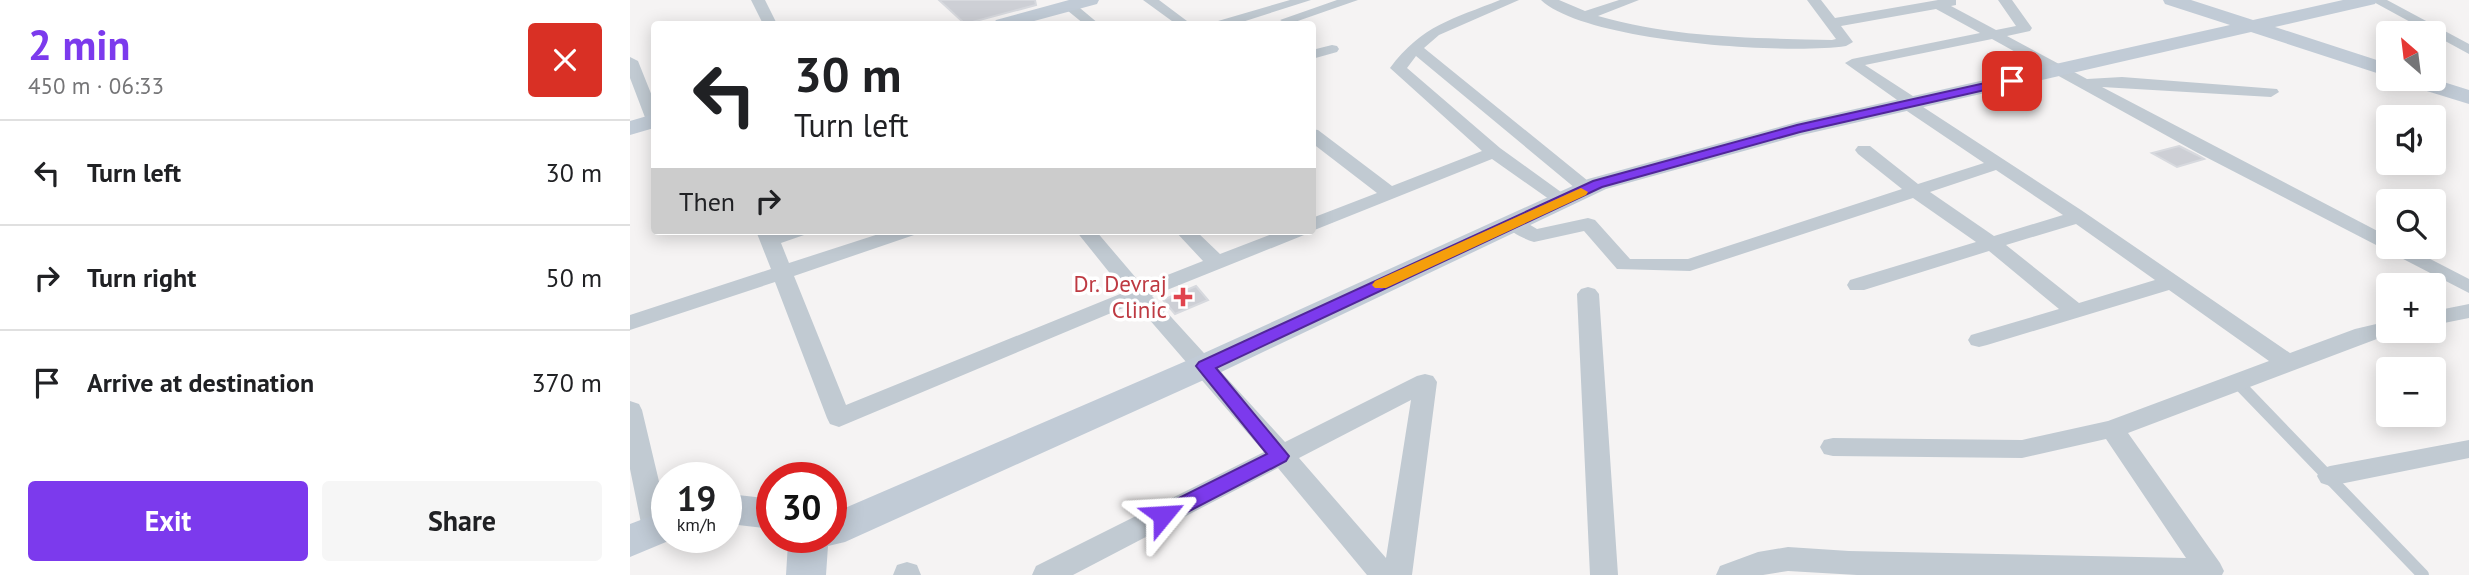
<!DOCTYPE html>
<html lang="en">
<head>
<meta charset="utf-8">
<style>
  :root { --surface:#fff; --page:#f6f6f6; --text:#202124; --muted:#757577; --line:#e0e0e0; --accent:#7c3aed }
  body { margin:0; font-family:"PT Sans",sans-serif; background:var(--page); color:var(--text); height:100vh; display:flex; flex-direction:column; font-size:26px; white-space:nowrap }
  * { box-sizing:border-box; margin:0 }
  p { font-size:23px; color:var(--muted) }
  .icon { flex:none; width:38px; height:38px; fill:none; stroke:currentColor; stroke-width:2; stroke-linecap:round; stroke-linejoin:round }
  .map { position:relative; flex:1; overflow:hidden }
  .panel { display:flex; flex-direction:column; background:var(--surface); width:630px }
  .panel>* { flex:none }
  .guide { position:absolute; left:21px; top:21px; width:665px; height:214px; border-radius:7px; box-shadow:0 4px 18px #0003; background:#fff; color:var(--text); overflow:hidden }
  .needle { width:46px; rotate:332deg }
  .buttons { position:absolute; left:1746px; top:21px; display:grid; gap:14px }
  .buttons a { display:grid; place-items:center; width:70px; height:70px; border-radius:7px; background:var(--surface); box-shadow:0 4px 18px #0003; font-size:35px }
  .speed { position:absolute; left:21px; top:462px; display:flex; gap:14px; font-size:35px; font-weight:700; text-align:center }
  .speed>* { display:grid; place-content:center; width:91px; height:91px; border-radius:50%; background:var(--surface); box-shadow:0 4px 18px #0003; line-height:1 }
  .speed small { font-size:18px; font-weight:400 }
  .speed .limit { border:10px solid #d22; background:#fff; color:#111 }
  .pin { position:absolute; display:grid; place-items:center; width:60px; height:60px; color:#fff; margin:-30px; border-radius:14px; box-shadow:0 4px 10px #0006 }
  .me { position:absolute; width:77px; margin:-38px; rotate:63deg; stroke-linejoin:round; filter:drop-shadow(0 0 5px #0008) }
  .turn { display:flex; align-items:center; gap:24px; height:147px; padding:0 28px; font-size:32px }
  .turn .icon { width:91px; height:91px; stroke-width:2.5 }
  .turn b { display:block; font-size:49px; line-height:60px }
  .then { display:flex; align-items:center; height:66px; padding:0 28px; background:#0003; gap:14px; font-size:26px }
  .round { display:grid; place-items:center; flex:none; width:74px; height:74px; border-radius:7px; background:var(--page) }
  .headline { display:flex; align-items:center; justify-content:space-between; height:119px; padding:0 28px }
  h1 { font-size:42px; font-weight:700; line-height:52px; color:var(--accent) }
  .cta { display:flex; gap:14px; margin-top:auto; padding:14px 28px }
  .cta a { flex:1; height:80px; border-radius:7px; background:var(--accent); color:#fff; font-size:28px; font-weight:700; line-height:80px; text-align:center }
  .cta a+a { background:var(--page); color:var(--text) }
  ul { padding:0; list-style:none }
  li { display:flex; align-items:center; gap:21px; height:105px; padding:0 28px; border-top:2px solid var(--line) }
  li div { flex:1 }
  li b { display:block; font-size:26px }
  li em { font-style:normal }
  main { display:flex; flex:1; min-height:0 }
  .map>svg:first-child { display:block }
</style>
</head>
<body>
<main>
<section class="panel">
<div class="headline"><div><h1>2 min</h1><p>450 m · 06:33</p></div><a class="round" style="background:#d93025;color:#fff"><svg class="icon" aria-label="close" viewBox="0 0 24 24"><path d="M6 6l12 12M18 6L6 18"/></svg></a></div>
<ul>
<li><svg class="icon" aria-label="left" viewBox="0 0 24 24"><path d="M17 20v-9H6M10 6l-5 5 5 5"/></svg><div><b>Turn left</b></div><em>30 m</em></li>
<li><svg class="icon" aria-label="right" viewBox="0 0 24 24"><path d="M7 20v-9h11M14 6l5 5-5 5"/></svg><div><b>Turn right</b></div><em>50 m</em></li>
<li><svg class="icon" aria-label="arrive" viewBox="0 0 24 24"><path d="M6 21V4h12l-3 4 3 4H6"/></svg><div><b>Arrive at destination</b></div><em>370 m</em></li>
</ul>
<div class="cta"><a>Exit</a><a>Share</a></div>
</section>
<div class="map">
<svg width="1839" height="575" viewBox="0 0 1839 575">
  <rect width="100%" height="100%" fill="#f5f3f3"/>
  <!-- building -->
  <path fill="#cdcfd5" stroke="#d7d9de" stroke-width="2" d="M309,0H405L406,5L335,24Z
    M1549,146L1567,155L1574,159L1547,167L1522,153Z
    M566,286L578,300L545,314L533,300Z"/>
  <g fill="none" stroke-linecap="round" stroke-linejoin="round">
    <!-- lane -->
    <path stroke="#c1cad2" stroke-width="12" d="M1607,382L1793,575"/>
    <!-- street -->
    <path fill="#c1cad2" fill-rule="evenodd" d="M121,0H135L147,24H133Z
      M513,0H529L561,24H546Z
      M660,0H681L606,24H586L588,21Z
      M707,0H728L662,23L657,24L650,20Z
      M870,0H889L809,35L794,48L963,185L966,189L963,193H951L786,56L777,68L870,148L942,200L940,204H926L862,159L682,231V218L747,193L682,143V129L688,130L762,186L852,151L760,68C792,25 823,19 870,0Z
      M911,0H929L955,11L989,0H1009L968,16C1044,38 1123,38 1202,40L1206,39L1177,0H1191L1205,18L1308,0H1326V5L1321,6L1366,30L1386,26L1368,0H1382L1402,28L1400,31L1377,36L1457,79L1492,77L1647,89L1649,92L1641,97L1472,87L1759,237V247H1777L1839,279V293L1568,153L1362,39L1235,65L1289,100L1290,105L1451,210L1660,353L1725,329L1759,321V331H1768L1498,433L1590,563L1594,571L1592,575H1227L1158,571L1133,575H1086L1090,566L1128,552L1158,547L1219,551L1556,558L1476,439L1392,458L1203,456L1194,454L1190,447L1194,440L1203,438L1392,440L1478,421L1639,361L1539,290L1357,345L1349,347L1341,345L1338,340L1341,335L1429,309L1359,251L1234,290H1220L1217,285L1220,280L1346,242L1283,198L1060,271L987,269L954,231L904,242C894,239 880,232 873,223L876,219H890L907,229L958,218L965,220L1000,259H1058L1272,189L1228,154L1225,150L1228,146H1240L1288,184L1354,163L1271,107L1270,102L1215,63L1222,59L1350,33L1306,9L1211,26L1223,42L1216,46C1156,55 955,42 911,0ZM1366,170L1433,215L1364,236L1300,192ZM1446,224L1525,280L1449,303L1376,245Z
      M1740,0H1757L1839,44V54Z
      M439,2L444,3L469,24H454L432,6Z
      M702,45L707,46L709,49L707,52L682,59V50Z
      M0,57L8,61L24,101V125L16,120L0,78Z
      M126,231H177L174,235L151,243L159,263L258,231H287L284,235L164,276L216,405L495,292L446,231H466L512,285L573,261L545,231H566L590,254L650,231H677L674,235L522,296L655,442L787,376L795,374L803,376L807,382L782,575H737L648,468L443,575H402L406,566L634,452L505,303L209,427L200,424L197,418L145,282L0,330V315L141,269ZM781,400L756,558L669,458Z
      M958,287L965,289L969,294L988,575H960L947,294L951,289Z
      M1839,304V318L1804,325V311Z
      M0,401L9,404L12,410L37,515V534L26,539L16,536L12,528L0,469Z
      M1839,440V458L1700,486L1691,483L1687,476L1691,469L1700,466Z
      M277,562L287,565L291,575H263L267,565Z"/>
    <!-- secondary -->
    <path fill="#c1cbd6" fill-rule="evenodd" d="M439,0H469L467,4L393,24H363L366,20Z
      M1533,0H1561L1623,20L1713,0H1747L1745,4L1645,27L1759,64V77L1621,32L1172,135L976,189L587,374L215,542L198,546L196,575H156L158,543L156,537H201V514L563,358L958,179L1167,122L1600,25L1535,4Z
      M1771,79H1804L1839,90V104L1774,84Z
      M24,114V128L0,135V121Z
      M108,495L142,499V529L108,525L96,527V497Z
      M37,510V537H48L0,557V524Z"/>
  </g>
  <!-- route -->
  <path fill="#7c3aed" stroke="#51269a" stroke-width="2" d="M1382,77L1386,78V83L1170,132L972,187L586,368L659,456L656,461L540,521L533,524L525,521L522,515L525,510L637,454L569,370L566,366L569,362L963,181L1167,125Z"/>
  <!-- slow -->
  <path fill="#f59e0b" d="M951,188L958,192L956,195L756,288H745L742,285L745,281Z"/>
  <!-- markers -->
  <path fill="#e0444e" stroke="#fff" stroke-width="2.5" d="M549.5 286.5h7v7h7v7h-7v7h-7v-7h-7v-7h7z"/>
  <g text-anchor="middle" stroke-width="7" stroke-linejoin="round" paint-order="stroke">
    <!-- health labels -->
    <g font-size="23" fill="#be3a42" stroke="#fff" text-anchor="end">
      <text x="537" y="292">Dr. Devraj<tspan x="537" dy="26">Clinic</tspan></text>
    </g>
  </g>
</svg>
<div class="buttons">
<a><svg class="needle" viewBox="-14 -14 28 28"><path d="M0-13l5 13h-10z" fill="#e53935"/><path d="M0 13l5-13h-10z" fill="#757577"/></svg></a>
<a><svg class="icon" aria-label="sound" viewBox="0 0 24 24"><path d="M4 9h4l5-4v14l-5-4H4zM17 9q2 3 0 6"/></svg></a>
<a><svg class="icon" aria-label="search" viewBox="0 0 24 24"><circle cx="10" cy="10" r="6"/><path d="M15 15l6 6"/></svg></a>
<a>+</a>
<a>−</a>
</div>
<div class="speed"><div>19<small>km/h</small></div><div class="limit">30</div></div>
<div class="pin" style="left:1382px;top:81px;background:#d93025"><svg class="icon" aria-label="arrive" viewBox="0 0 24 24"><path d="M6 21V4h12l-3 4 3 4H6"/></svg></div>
<svg class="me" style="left:533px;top:515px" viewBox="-20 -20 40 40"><path d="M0-17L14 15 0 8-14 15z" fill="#7c3aed" stroke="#fff" stroke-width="4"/></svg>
<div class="guide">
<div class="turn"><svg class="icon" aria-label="left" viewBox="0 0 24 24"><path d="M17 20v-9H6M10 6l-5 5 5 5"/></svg><div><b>30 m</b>Turn left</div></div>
<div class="then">Then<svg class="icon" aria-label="right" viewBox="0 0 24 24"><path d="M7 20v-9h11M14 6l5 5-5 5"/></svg></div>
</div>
</div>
</main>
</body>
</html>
